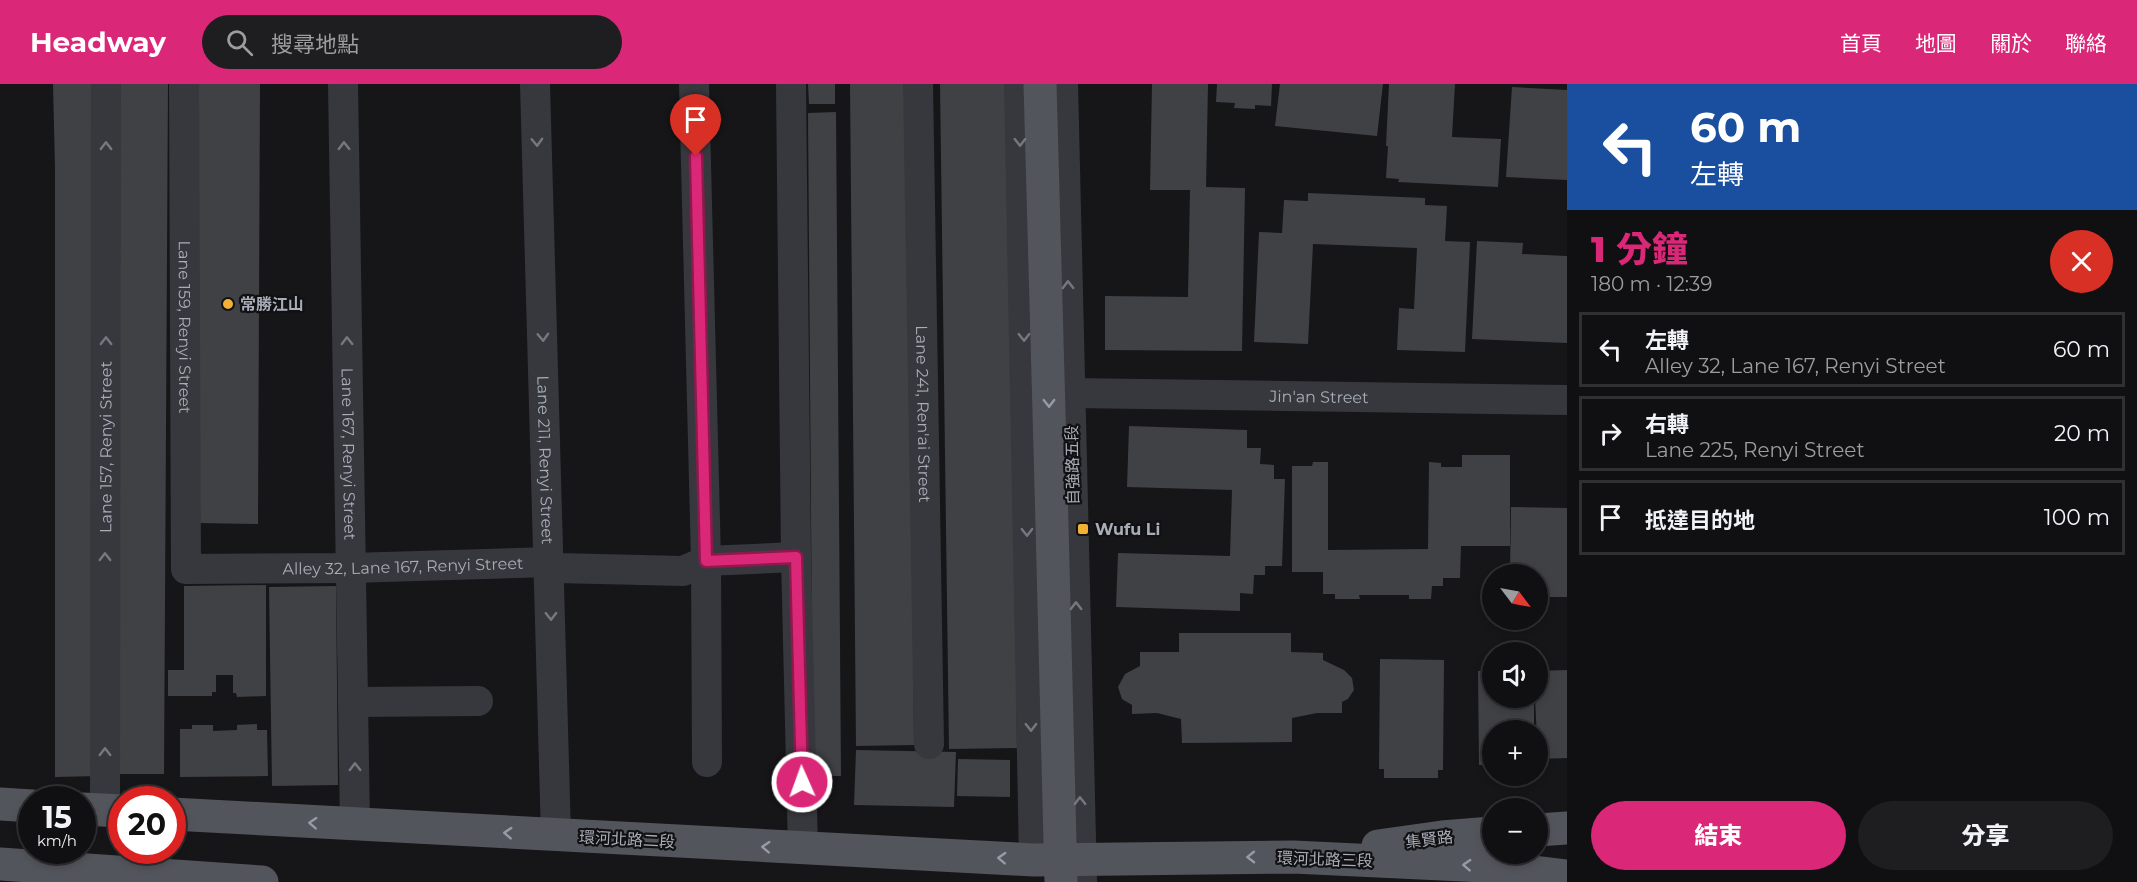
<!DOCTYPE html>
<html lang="zh-TW">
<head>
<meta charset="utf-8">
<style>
  :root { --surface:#101012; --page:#1e1e20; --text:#f1f3f6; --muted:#9c9d9f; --line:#303032; --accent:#db2777 }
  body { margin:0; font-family:Montserrat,"Noto Sans TC",sans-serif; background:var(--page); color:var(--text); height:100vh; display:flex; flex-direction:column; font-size:22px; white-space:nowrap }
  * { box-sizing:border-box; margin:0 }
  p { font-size:20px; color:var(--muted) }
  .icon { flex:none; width:33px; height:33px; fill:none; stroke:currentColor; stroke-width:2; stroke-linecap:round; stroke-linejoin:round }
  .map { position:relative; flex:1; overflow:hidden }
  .panel { display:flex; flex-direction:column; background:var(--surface); width:570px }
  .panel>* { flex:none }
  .banner { background:#1a4fa0; color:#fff; overflow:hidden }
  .needle { width:39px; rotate:122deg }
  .buttons { position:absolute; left:1482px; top:480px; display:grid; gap:12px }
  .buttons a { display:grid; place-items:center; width:66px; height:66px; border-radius:50%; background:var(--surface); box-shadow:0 3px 9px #0003,0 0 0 2px var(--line); font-size:30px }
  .speed { position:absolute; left:18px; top:702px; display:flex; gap:12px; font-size:30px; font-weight:700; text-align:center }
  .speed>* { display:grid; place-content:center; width:78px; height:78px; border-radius:50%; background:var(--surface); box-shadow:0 3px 9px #0003,0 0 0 2px var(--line); line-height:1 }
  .speed small { font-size:15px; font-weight:400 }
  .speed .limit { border:9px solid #d22; background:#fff; color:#111 }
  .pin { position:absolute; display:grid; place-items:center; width:51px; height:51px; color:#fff; margin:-62px -26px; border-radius:50% 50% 50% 0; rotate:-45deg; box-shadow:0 0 6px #0007 }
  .pin .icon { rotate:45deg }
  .me { position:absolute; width:66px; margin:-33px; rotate:358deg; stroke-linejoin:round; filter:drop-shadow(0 0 4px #0008) }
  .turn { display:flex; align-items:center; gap:21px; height:126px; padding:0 24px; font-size:27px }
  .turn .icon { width:78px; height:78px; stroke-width:2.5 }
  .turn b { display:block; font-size:42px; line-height:51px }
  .round { display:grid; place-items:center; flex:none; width:63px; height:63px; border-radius:32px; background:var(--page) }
  .head { display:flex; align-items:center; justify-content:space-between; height:102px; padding:0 24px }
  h1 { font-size:36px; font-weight:800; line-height:45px; color:var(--accent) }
  .primary-button { display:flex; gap:12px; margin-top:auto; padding:12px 24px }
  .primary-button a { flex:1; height:69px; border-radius:36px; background:var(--accent); color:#fff; font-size:24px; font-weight:800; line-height:69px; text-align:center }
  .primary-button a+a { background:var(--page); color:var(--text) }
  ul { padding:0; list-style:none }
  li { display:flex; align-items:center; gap:18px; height:75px; margin:0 12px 9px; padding:0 12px; border:3px solid var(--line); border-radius:0px }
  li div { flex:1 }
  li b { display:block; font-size:22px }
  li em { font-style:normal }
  header { display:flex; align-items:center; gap:36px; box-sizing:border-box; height:84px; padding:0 30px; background:var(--accent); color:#fff }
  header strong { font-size:28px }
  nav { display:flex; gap:33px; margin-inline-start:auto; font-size:21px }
  .search { width:420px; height:54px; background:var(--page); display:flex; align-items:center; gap:15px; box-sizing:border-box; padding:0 21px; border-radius:33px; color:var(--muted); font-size:22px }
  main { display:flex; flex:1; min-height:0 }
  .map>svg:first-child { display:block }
</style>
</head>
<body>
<header>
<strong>Headway</strong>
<div class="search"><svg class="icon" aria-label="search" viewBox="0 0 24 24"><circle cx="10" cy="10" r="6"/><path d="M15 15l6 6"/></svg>搜尋地點</div>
<nav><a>首頁</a><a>地圖</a><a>關於</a><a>聯絡</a></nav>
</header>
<main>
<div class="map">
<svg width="1567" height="798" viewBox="0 0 1567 798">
  <rect width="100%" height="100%" fill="#161618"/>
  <!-- building -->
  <path fill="#404145" d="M53,0H99V692L55,693V84Z
    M119,0H168L164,690H115Z
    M198,0H260L258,440L197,439Z
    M808,0H835V20H809Z
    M850,0H909L914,661L856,662Z
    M940,0H1009L1017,664L949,665Z
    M1152,0H1208L1206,103L1245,104L1242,267L1105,266V212L1188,213L1190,106H1150Z
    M1217,0H1272L1271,22L1255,21V25L1234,24L1235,19L1216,18Z
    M1280,0H1383L1377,52L1275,42Z
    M1389,0H1455L1452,53L1501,55L1498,103L1398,98L1399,95L1386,94L1388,62H1386Z
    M1512,3L1567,6V96L1506,93Z
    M836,28L841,692H813L808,29Z
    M1308,109L1425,114V121L1447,122L1445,157L1470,158L1465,268L1397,266L1399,224L1414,225L1417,164L1313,160L1308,260L1254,258L1259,148L1282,149L1284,116L1308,117Z
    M1477,157L1523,159L1522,170L1567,172V259L1472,255Z
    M1129,342L1247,346V364H1261L1260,380L1274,381V395H1285L1282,482H1265V491H1254L1253,510L1240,509V527L1116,523L1118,469L1230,472L1232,406L1127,403Z
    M1462,371H1510V462H1461L1460,494H1443V502H1432L1431,515H1409V511H1359L1360,515H1335V510H1323V488H1292V382H1312L1313,378H1328V466L1428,465L1429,378L1441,379V383H1462Z
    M1511,423L1567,424V513H1538V490H1510Z
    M266,501V612L237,613L236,609H233V591H216V608H212V612H168V586H184V502Z
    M336,502L338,701L272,702L269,503Z
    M1179,549H1291V568L1323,569V576L1344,586L1352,594L1354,606L1348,615L1342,618V629H1317L1292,634V658L1182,659L1181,635L1157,629L1132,630V621L1122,615L1118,603L1125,590L1140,582V568H1179Z
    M1380,575L1444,576L1443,686H1438V694H1384V685H1379Z
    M1567,586V674L1538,675L1535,614H1538V587Z
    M1478,587H1492V614H1534V646H1492V681H1479Z
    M257,640V646H267L268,692L180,693V645H192V641H213V647L237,646V641Z
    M856,666L956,668L954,723L854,721Z
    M958,675L1010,676V713L957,712Z"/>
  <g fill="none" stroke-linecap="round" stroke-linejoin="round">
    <!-- minor -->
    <g stroke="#37383d" stroke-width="30">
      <path id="s1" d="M184,0L186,485L351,484L550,478L557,484L683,487L706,477L796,473"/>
      <path id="s2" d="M343,0L355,741"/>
      <path id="s3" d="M535,0L556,752"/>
      <path d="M694,0L706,477L707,678"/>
      <path d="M791,0L796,473L803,765"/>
      <path id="s4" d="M918,0L929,660"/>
      <path d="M1019,0L1034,776"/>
      <path d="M1063,0L1082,798"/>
      <path id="s5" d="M1071,309L1567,316"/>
      <path d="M354,618L478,617"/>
      <path id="s6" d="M105,726L106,0"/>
    </g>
    <!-- major -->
    <path stroke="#53555c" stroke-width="33" d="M1040,0L1051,401
      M0,720L32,722
      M82,725L122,727
      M172,730L1034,776L1293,773L1484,782L1567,792
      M1538,746L1567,744
      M1378,762L1442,753L1492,749
      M0,780L262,798"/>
    <!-- major-bridge -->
    <path stroke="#53555c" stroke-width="33" d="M1051,401L1061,798"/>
  </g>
  <!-- one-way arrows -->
  <defs><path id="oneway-chevron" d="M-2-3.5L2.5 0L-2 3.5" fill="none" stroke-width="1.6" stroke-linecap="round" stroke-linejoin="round" transform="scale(1.5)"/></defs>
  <g stroke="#757881">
    <use href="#oneway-chevron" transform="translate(537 58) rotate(88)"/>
    <use href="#oneway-chevron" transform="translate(1020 58) rotate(89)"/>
    <use href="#oneway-chevron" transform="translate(106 62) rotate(-90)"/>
    <use href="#oneway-chevron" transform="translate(344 62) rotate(-91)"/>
    <use href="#oneway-chevron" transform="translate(1068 201) rotate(-91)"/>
    <use href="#oneway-chevron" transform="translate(543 253) rotate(88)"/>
    <use href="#oneway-chevron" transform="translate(1024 253) rotate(89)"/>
    <use href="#oneway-chevron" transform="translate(106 257) rotate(-90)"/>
    <use href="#oneway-chevron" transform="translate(347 257) rotate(-91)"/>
    <use href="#oneway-chevron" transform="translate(1027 448) rotate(89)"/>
    <use href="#oneway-chevron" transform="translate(105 473) rotate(-90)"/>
    <use href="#oneway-chevron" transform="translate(1076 522) rotate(-91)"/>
    <use href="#oneway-chevron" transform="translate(551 532) rotate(89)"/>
    <use href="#oneway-chevron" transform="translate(1031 643) rotate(89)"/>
    <use href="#oneway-chevron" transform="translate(105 668) rotate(-90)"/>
    <use href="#oneway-chevron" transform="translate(355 683) rotate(-91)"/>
    <use href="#oneway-chevron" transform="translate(1080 717) rotate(-91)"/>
  </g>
  <g stroke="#979ba6">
    <use href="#oneway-chevron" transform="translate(1049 319) rotate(89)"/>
    <use href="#oneway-chevron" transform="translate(313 739) rotate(-177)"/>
    <use href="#oneway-chevron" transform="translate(508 749) rotate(-177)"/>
    <use href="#oneway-chevron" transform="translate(766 763) rotate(-177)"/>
    <use href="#oneway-chevron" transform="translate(1251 773) rotate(179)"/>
    <use href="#oneway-chevron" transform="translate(1002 774) rotate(-177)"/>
    <use href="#oneway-chevron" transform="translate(1467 781) rotate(-177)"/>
  </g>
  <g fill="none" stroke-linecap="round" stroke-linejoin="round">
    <!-- route casing -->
    <g stroke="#8e194d" stroke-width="15">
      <path id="route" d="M696,72L706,477L796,473L802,698"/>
    </g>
    <!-- route -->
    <use href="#route" stroke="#db2777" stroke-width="10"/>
  </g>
  <!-- markers -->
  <g fill="#f2b134" stroke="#111113" stroke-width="2">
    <circle cx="228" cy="220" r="6"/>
    <rect x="1077" y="439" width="12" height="12" rx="3"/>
  </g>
  <g text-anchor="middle" stroke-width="4.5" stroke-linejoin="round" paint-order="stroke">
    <!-- poi labels -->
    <g font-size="16" font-weight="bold" fill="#a8adb8" stroke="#111113" text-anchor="start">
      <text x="240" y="226">常勝江山</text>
      <text x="1095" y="451">Wufu Li</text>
    </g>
    <!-- street labels -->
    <g font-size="16" fill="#a8adb8" stroke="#111113">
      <text dy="6" stroke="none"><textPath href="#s1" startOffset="243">Lane 159, Renyi Street</textPath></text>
      <text dy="6" stroke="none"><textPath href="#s5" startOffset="248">Jin'an Street</textPath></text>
      <text dy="6" stroke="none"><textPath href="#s4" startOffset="330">Lane 241, Ren'ai Street</textPath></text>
      <text dy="6" stroke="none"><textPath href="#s6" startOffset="363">Lane 157, Renyi Street</textPath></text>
      <text dy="6" stroke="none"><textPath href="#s2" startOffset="370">Lane 167, Renyi Street</textPath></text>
      <text dy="6" stroke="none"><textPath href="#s3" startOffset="376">Lane 211, Renyi Street</textPath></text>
      <text transform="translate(1072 381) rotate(-91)" y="6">自強路五段</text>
      <text dy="6" stroke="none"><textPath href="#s1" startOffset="702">Alley 32, Lane 167, Renyi Street</textPath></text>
      <text transform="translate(627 755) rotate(3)" y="6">環河北路二段</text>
      <text transform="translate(1429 755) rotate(-7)" y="6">集賢路</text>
      <text transform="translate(1325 775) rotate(2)" y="6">環河北路三段</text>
    </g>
  </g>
</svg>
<div class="buttons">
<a><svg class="needle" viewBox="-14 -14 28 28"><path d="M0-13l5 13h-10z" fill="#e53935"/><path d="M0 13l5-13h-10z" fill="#9c9d9f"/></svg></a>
<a><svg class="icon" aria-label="sound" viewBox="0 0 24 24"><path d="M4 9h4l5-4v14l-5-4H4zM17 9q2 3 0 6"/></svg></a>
<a>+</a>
<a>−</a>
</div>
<div class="speed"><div>15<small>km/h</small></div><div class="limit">20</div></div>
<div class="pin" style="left:696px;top:72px;background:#d93025"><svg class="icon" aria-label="arrive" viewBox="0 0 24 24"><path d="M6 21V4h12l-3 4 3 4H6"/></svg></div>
<svg class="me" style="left:802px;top:698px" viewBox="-20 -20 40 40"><circle r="17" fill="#db2777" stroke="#fff" stroke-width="3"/><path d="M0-11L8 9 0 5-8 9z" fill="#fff"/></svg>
</div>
<section class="panel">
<div class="banner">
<div class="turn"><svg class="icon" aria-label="left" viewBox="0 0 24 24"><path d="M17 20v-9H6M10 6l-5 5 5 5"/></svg><div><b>60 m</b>左轉</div></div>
</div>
<div class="head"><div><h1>1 分鐘</h1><p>180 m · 12:39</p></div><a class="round" style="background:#d93025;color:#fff"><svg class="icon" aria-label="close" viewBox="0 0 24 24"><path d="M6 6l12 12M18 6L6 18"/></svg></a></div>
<ul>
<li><svg class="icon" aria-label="left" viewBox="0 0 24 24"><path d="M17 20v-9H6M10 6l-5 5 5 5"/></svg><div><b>左轉</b><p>Alley 32, Lane 167, Renyi Street</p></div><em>60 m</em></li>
<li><svg class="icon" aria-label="right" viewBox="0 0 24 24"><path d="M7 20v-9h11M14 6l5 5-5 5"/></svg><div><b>右轉</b><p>Lane 225, Renyi Street</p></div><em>20 m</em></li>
<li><svg class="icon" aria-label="arrive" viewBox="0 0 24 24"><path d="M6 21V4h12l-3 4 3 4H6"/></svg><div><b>抵達目的地</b></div><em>100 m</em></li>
</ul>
<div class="primary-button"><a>結束</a><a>分享</a></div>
</section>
</main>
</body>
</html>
